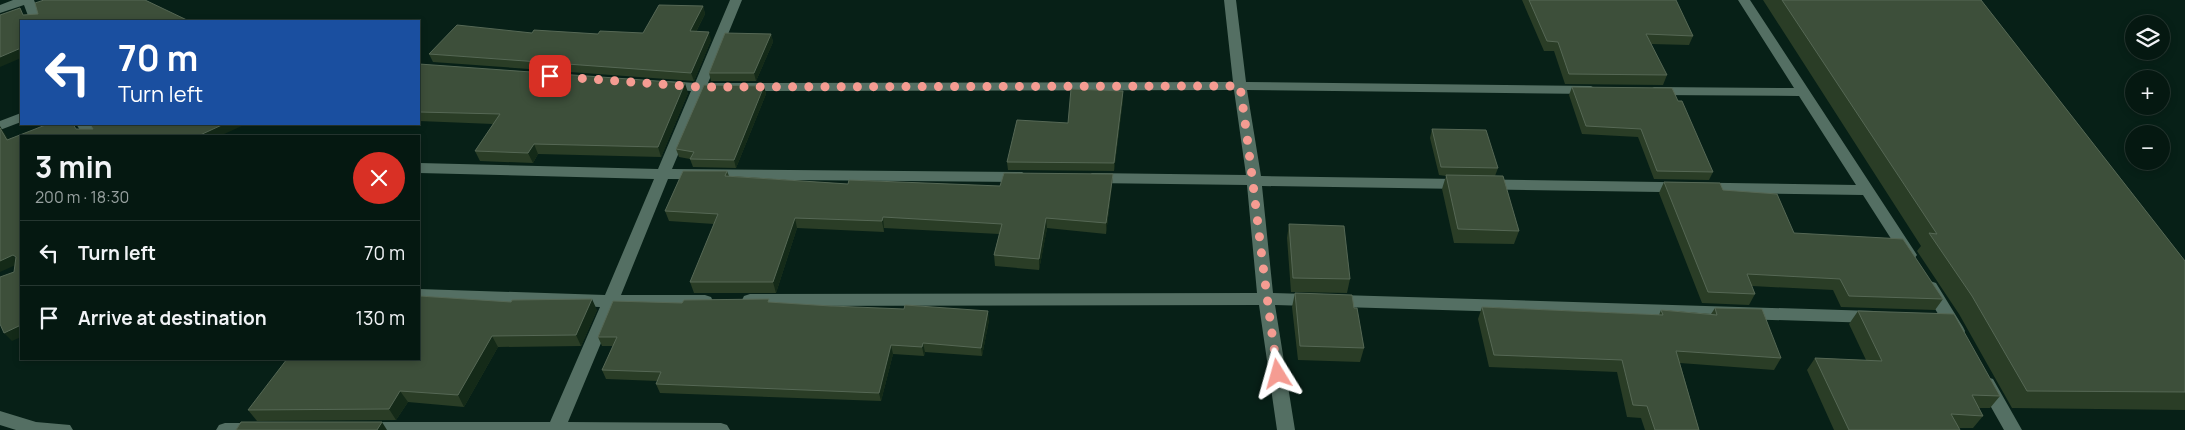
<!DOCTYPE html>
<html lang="en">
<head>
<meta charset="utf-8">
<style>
  :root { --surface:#051811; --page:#13251f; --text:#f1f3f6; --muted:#97a09f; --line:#263731 }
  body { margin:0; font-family:Manrope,sans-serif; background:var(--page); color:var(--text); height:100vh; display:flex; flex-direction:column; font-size:19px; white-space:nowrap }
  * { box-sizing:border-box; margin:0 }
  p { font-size:16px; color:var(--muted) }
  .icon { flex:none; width:28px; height:28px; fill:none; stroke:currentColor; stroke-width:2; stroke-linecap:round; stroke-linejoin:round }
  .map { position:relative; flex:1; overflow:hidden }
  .side { position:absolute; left:20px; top:135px; width:400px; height:225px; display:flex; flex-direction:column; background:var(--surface); border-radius:0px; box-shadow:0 2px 8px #0003,0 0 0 1px var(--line) }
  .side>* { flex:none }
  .top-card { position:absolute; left:20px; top:20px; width:400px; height:105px; border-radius:0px; box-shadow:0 2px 8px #0003,0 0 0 1px var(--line); background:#1a4fa0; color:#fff; overflow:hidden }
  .buttons { position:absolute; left:2125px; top:15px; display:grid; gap:10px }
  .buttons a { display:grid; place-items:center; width:45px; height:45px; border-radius:50%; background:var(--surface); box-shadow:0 2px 8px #0003,0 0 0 1px var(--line); font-size:25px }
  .pin { position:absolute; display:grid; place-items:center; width:42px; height:42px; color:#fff; margin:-21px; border-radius:10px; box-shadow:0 2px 8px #0006 }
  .me { position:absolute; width:55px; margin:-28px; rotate:352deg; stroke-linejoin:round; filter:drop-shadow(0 0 4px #0008) }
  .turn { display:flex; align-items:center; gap:18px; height:105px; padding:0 15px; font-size:22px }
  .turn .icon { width:65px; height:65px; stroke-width:2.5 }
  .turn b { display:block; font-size:35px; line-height:42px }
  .round { display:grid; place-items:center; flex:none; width:52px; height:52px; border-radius:26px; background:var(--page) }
  .overview { display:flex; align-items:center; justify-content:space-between; height:85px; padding:0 15px }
  h1 { font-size:30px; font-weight:700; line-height:38px }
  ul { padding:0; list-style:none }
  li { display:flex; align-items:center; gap:15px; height:65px; padding:0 15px; border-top:1px solid var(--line) }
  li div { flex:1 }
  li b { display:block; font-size:19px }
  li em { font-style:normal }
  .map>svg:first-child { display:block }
</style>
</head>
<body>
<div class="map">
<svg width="2185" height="430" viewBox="0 0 2185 430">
  <rect width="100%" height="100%" fill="#072017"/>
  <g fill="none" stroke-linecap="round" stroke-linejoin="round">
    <!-- street -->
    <path fill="#546f63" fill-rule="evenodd" d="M13,0H34L42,21H30L24,5L0,13V5Z
      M730,0H742L708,83L1233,82L1224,0H1236L1246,82L1591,86L1598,90L1591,94L1247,90L1261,176L1856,185L1799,96L1654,95L1647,91L1654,87L1794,88L1738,0H1750L1917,255L1914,259H1904L1863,195L1262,186L1273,293L1874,311L1880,313L1882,317L1880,321L1874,323L1275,305L1295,430H1277L1259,305L750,306L744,304L742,300L744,296L750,294L1257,293L1247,185L1092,183L1085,178L1092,173L1246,175L1234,90L705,91L672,169L1022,172L1029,177L1022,182L668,179L621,295H705L711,297L713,301L711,305L705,307H616L568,422L721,423L727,425L730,430H359L361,424L367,422H550L600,307L419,301V289L605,295L654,179L419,173V163L658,169L691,91L667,89L660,85L667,81L695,83Z
      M21,113V122L0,130V121Z
      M76,124H90L98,136H84Z
      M1930,281L1936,283L1963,327L1965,331L1963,335L1957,337L1951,335L1924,291L1922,287L1924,283Z
      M1987,377L1993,379L2022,430H2004L1978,384L1981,379Z
      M0,411L36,422L70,425L73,430H16L0,425Z
      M225,423H254L260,425L263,430H216L219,425Z"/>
  </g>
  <!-- wall -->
  <path fill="#2a3d26" d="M1522,0H1676L1693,36L1689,45L1651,44L1667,75L1663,85L1565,84L1554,51H1544Z
    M1763,0H1981L2185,261V410L2012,408L1959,314L1917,251L1921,246Z
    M703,6L705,14L696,32L711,40L694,81L433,62L429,54L532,33L598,34L643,33Z
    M771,34L773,42L756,81H711L709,73Z
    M419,64L688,93L661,157L538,154L533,163L480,161L475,151L493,124L419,121Z
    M764,86L766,94L736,168L693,167L690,159L679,157L676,149Z
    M1572,87L1713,172L1709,180L1654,179L1638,137L1582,134L1569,95Z
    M1123,99L1114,171L1008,170L1007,162L1068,123Z
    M1432,129L1498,168L1495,176L1519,231L1514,244L1454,243L1442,189L1446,176L1439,175L1430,138Z
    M727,171L729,176L848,184L1000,186L1112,185L1106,234L1047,228L1039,270L995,266L994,255L999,234L884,228V232L797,228L776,293H694L690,282L714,224L669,221L665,211Z
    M1664,182L1723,190L1794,233L1943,299L1935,310L1841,307L1833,290L1752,286L1755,294L1749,305L1702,303L1659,193Z
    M1289,224L1350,279L1347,293L1291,292L1287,238Z
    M1295,293L1364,348L1360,362L1298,360L1292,307Z
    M419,296L597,310L581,346L498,347L464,407L408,402L396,420L257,421L248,410Z
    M769,302L989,320L982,356L925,352L924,356L893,354L881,401L660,393L656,384L658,381L606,379L602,370L613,346H602L598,337L682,303Z
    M1482,307L1659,315L1661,310L1711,314L1715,308L1781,358L1774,370L1680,363L1699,430H1645L1641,418L1627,417L1617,372L1489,367L1478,319Z
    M1858,311L2000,396L1990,408H1979L1983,416L1973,428H1958L1960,430H1834L1807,370L1815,358L1866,360L1849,324Z"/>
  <!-- shaded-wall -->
  <path fill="#142a18" d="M703,6L705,14L692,39L690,31Z
    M709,32L711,40L694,81L691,73Z
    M771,34L773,42L756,81L754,73Z
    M21,48V58L0,67V57Z
    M685,83L688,93L661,157L658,147Z
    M764,86L766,94L736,168L734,160Z
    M1123,91V99L1114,171V163Z
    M224,124H246L220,136H198Z
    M0,126L3,131L14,148L7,140L0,128Z
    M534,144L538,154L533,163L528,153Z
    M1113,174L1112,185L1106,234V223Z
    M883,217L884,228V232L882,221Z
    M795,218L797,228L776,293L773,282Z
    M1046,218L1047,228L1039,270V259Z
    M13,255L20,263L0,272V261Z
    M592,299L597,310L581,346L576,335Z
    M988,311L989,320L982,356L981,348Z
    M21,325V337L12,341L4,333Z
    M492,336L498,347L464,407L458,395Z
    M923,343L925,352L924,356L922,347Z
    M891,345L893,354L881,401L879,393Z
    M400,391L408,402L396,420L389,409Z
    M382,422L387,430H377Z"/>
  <!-- building -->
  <path fill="#3d4f3a" stroke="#566855" d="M44,0H145L189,21H21V48L0,57V15L20,8L23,15L38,14L35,3Z
    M1529,0H1676L1693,36L1646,34L1667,75L1569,74L1558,42L1547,41Z
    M1782,0H1981L2185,261V392L2027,391L1972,296L1929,233L1937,234Z
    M659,5L703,6L690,31L709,32L691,73L429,54L457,25L532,33L534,30L598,34L600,31L643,33Z
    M725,33L771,34L754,73H709Z
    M419,64L685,83L658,147L534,144L528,153L475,151L500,114L419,112Z
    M704,85L764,86L734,160L690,159L694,152L676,149Z
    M1572,87L1672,88L1678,101H1682L1713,172L1657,171L1641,129L1586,126Z
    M1071,89L1123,91L1114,163L1007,162L1017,120L1068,123Z
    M48,124H73L76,129H93L90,124H224L198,136H21V325L4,333L0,324V277L14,272L16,257L13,255L0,261V128L7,140Z
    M1432,129L1486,130L1498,168L1441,167Z
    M683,171H727L725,176L848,184L849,180L1000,186L1004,173L1113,174L1106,223L1046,218L1039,259L994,255L1002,224L883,217L882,221L795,218L773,282H690L718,214L665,211Z
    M1446,175L1503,176L1519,231L1458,229Z
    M1664,182L1720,183L1723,190L1777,194L1794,233L1903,239L1943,299L1849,296L1840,279L1747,274L1755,294L1708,292Z
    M1289,224L1344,226L1350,279L1293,278Z
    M1295,293L1352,295L1354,308H1357L1364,348L1300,346Z
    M419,296L511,302L512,300L592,299L576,335L492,336L458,395L400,391L389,409L248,410L287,359H419Z
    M769,299L768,302L831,306L904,309L905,305L988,311L981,348L923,343L922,347L891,345L879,393L656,384L661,372L602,370L617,337H598L613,301L682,303L684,300Z
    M1482,307L1663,315L1661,310L1717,315L1715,308L1762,309L1781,358L1676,351L1699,430H1655L1647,406L1633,405L1622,360L1494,355Z
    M1858,311L1954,314L2000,396L1972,395L1983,416L1951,414L1960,430H1849L1815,358L1882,361Z
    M241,422H382L377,430H236Z"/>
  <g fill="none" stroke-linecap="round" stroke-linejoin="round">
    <!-- route -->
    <path stroke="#f59c92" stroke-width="9" stroke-dasharray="0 16.2" d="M550,76L699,87L1240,86C1254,182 1263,278 1278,374"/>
  </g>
</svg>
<div class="buttons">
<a><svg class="icon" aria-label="layers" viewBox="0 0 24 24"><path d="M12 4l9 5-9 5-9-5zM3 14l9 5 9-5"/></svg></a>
<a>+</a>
<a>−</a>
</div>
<div class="pin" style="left:550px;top:76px;background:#d93025"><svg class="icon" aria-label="arrive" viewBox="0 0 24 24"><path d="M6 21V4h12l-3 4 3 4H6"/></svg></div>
<svg class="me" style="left:1278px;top:374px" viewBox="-20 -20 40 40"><path d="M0-17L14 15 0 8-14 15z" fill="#f59c92" stroke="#fff" stroke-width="4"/></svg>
<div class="top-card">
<div class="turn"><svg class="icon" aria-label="left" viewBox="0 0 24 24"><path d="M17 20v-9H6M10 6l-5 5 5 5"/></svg><div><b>70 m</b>Turn left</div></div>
</div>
<section class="side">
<div class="overview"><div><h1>3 min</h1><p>200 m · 18:30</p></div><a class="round" style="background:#d93025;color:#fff"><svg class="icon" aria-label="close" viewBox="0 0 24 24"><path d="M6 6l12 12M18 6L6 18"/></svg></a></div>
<ul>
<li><svg class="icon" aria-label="left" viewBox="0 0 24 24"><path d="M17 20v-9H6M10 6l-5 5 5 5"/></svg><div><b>Turn left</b></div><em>70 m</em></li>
<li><svg class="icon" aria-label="arrive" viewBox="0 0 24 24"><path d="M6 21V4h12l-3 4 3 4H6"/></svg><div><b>Arrive at destination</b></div><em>130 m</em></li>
</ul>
</section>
</div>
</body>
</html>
